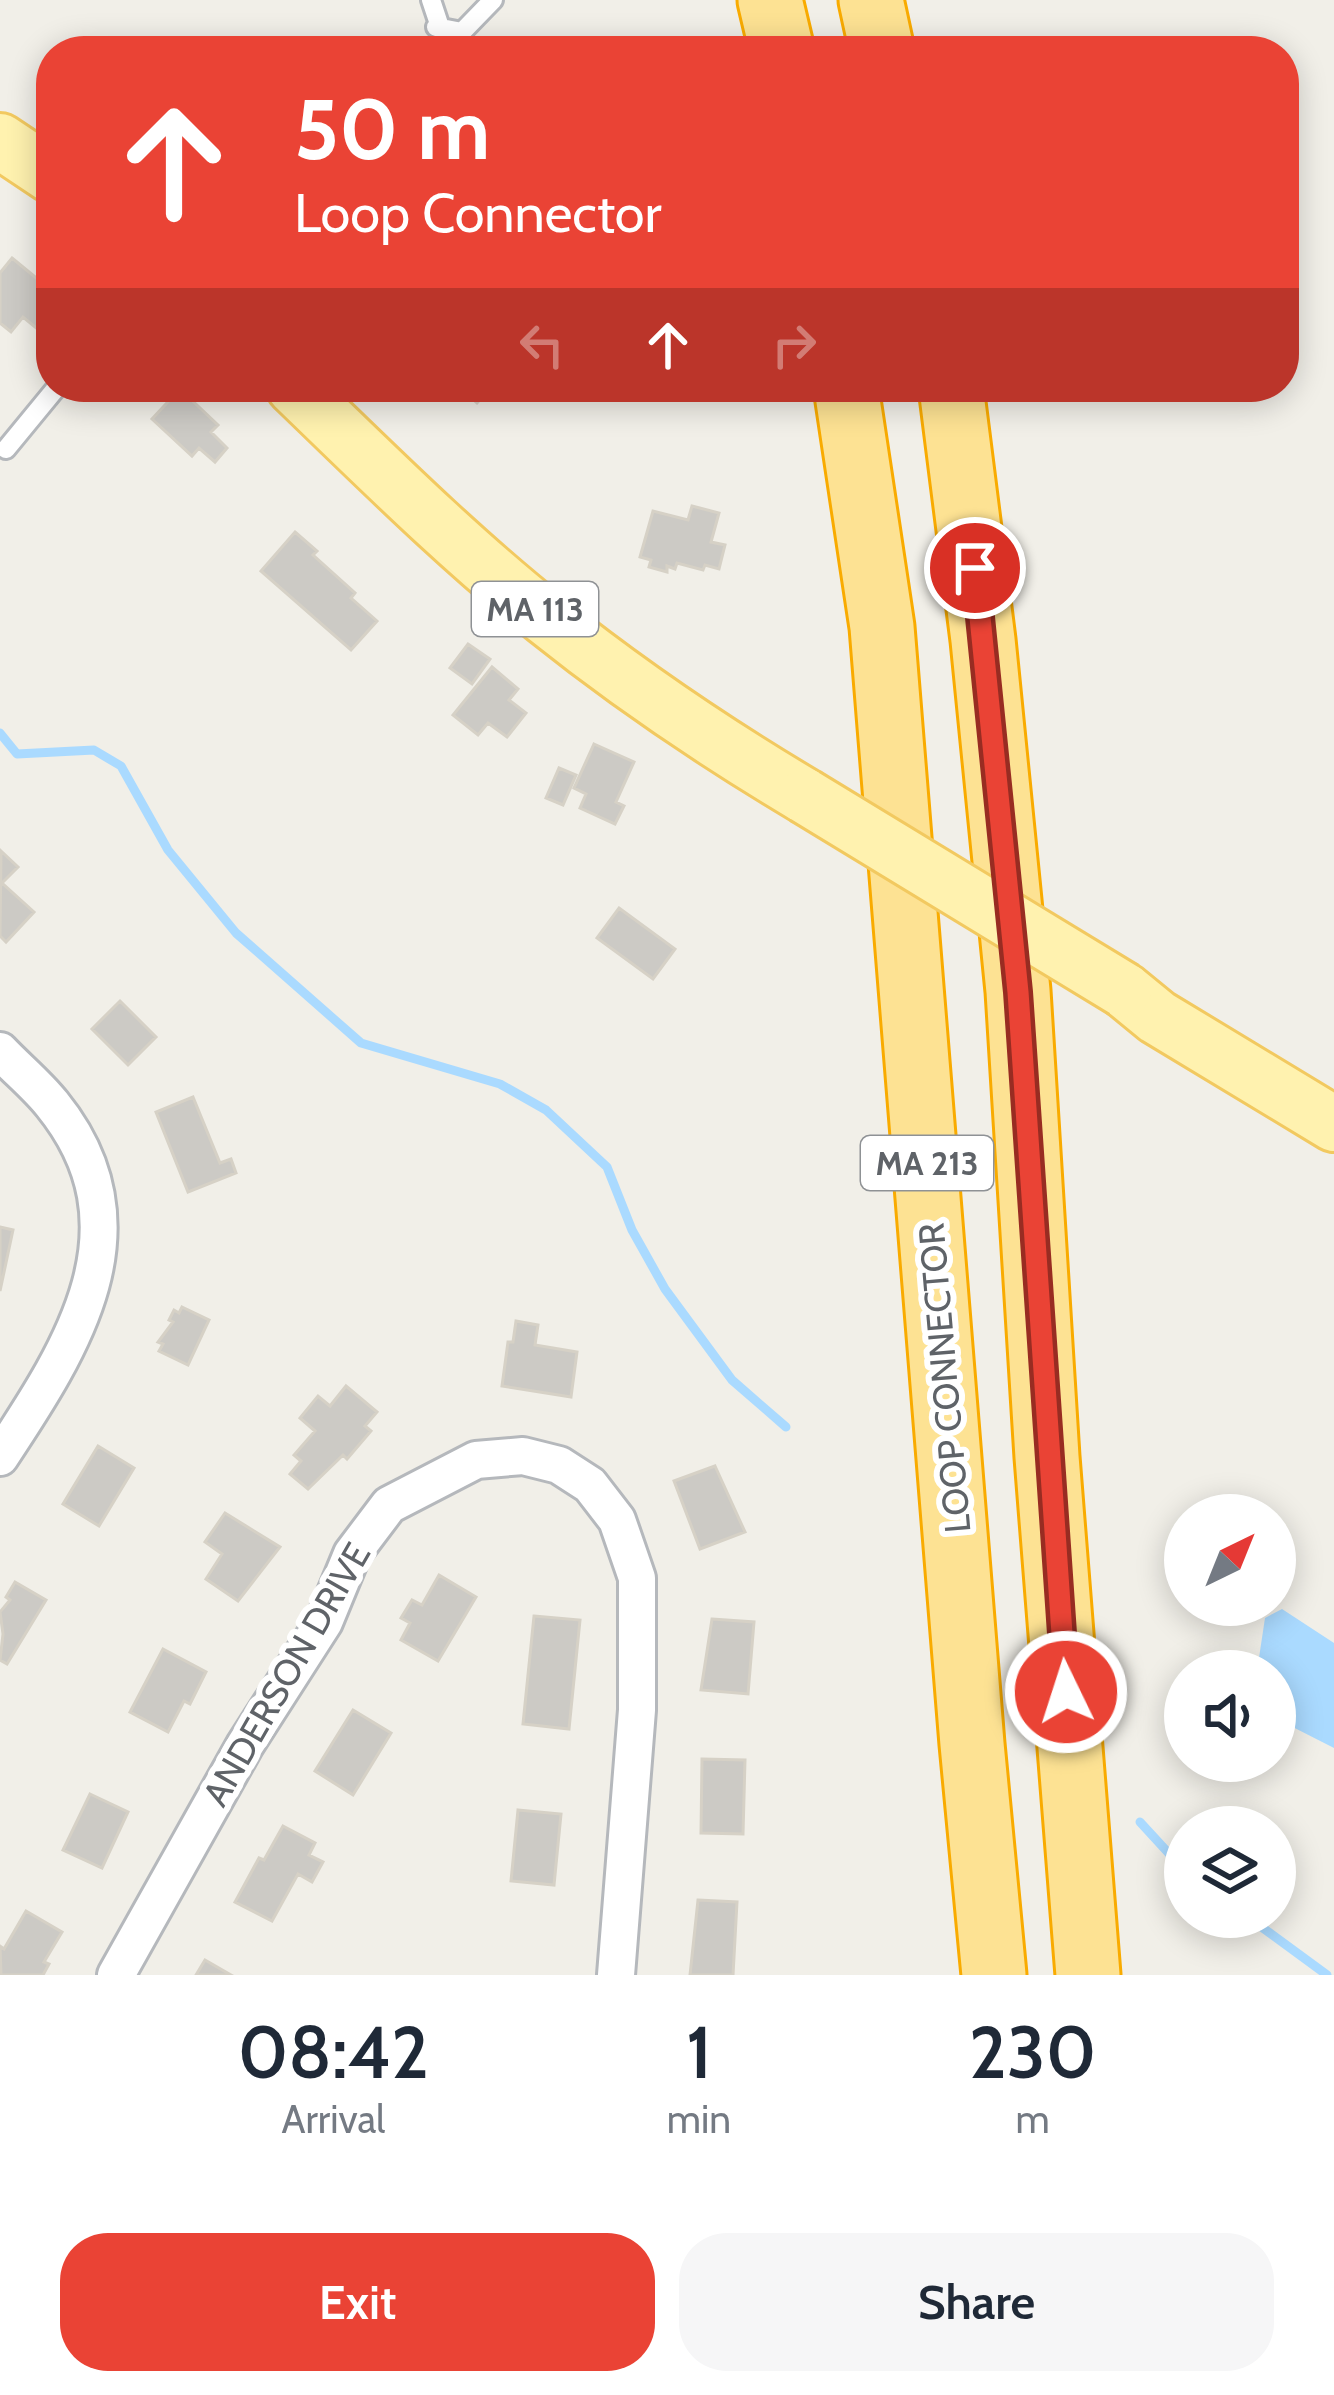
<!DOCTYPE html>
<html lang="en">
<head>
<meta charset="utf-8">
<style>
  :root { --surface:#fff; --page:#f6f6f7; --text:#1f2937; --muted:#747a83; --accent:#ea4335 }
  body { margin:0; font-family:Cabin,sans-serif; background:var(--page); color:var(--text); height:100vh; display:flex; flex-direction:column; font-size:45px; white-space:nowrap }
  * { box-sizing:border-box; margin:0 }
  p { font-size:39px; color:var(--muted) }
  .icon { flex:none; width:66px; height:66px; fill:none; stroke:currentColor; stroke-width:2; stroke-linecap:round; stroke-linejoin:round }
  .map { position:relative; height:1975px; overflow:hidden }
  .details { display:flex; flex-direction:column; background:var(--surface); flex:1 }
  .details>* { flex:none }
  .guide { position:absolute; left:36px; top:36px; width:1263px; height:366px; border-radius:48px; box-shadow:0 6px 30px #0003; background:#ea4335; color:#fff; overflow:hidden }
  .needle { width:78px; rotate:43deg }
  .buttons { position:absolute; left:1164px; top:1494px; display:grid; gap:24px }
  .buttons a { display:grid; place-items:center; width:132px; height:132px; border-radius:50%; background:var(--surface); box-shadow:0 6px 30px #0003; font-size:60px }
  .pin { position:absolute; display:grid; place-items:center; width:102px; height:102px; color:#fff; margin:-51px; border:6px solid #fff; border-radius:50%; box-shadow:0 3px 12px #0007 }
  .me { position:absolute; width:132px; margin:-66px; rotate:356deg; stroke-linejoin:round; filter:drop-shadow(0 0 9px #0008) }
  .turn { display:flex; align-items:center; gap:42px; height:252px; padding:0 60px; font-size:54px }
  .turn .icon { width:156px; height:156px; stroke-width:2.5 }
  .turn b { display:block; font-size:84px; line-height:102px }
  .lanes { display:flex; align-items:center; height:114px; padding:0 60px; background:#0003; justify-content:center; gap:60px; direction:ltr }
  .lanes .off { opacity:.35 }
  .eta { display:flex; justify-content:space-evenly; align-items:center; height:204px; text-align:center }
  .eta b { font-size:72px; font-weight:600; line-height:84px }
  .button { display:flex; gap:24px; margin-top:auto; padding:24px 60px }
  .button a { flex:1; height:138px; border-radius:48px; background:var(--accent); color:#fff; font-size:48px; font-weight:600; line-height:138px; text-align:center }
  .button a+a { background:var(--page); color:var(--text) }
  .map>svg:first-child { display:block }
</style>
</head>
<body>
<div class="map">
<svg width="1334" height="1975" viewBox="0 0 1334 1975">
  <rect width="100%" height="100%" fill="#f1efe8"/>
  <!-- water -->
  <path fill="#aadaff" d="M1282,1609L1334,1643V1748L1275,1718V1671H1257L1265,1618Z"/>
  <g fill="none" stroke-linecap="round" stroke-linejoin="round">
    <!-- stream -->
    <path stroke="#aadaff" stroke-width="9" d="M0,733L17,754L94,750L121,766L168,850L236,933L361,1043L500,1084L546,1110L607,1167L632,1230L665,1289L732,1380L786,1427
      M1140,1822L1185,1871
      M1248,1917L1327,1975"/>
  </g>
  <!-- building -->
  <path fill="#cccac5" stroke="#d6d1c6" stroke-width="3" d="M12,258L51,290V340L23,317L11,332L0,323V273Z
    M459,387H492L477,403Z
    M180,389L218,425L211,432L227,448L215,462L199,448L192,456L152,419Z
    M692,506L719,513L711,542L725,545L719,569L705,565L703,570L677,563L675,569L667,566V572L649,567L651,560L640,557L653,511L688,520Z
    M295,532L317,551L313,555L355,593L351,598L377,621L351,650L261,571Z
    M468,644L490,659L472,684L450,668Z
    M492,667L518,689L509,700L526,713L507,737L488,723L478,735L453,715Z
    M594,744L634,762L616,802L624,806L615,824L580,808L586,794L574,788Z
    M559,768L576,775L563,805L546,798Z
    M1,851L18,867L2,883L34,912L6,942L0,936Z
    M619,908L675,949L653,979L597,938Z
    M120,1001L156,1037L128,1065L92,1029Z
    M193,1097L220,1163L231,1159L236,1173L188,1192L156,1112Z
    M0,1227L13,1230L0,1291Z
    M182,1307L209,1320L188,1365L159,1351L163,1344L158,1342L173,1322L169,1320L174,1310L179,1313Z
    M516,1321L538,1325L535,1345L577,1352L571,1397L502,1386L508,1342H513Z
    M346,1386L377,1412L365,1426L371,1431L347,1459L343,1455L308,1489L290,1474L301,1461L294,1455L315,1431L300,1418L318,1396L330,1406Z
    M98,1446L134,1468L99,1526L63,1504Z
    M715,1466L745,1532L700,1549L674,1481Z
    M225,1513L280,1547L238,1601L206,1579L222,1554L205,1542Z
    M439,1575L476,1597L438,1661L401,1640L410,1623L401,1618L412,1600L422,1605Z
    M15,1582L46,1600L7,1664L0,1660L3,1634L0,1612L10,1600L6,1597Z
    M534,1616L580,1620L569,1729L523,1724Z
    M712,1619L754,1622L748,1694L701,1690Z
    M163,1649L206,1672L190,1704L184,1701L168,1732L130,1712Z
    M353,1710L391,1733L353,1795L315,1771Z
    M702,1759L745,1760L743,1834L701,1833Z
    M90,1794L128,1812L102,1868L63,1850Z
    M518,1810L561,1814L554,1885L511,1881Z
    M283,1826L315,1843L309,1855L323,1862L312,1882L298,1874L272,1921L235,1902L259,1858L264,1860Z
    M698,1900L737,1902L733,1975H690Z
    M26,1911L62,1932L44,1962L49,1964L43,1975H1L0,1946L4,1949Z
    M205,1960L231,1975H196Z"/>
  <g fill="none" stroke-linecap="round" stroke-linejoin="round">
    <!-- lane casing -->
    <g stroke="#b5b8bc" stroke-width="24">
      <path id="lane" d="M431,0L439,24L436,27L462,32L493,0
        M6,449L57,387"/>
    </g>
    <!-- street casing -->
    <g stroke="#b5b8bc" stroke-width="42">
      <path id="street" d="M0,1051C17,1069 37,1085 52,1104C151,1226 73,1347 0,1457
        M116,1975L245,1745L324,1622L352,1554L389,1505L476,1460L523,1456L559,1465L590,1485L617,1520L637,1578V1710L616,1975"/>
    </g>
    <!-- primary casing -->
    <g stroke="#f2c960" stroke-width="60">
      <path id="primary" d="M0,141L51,175
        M294,387C376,466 457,547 546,618C627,683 716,743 805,796
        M1124,990L1157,1017L1334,1124"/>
    </g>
    <!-- highway casing -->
    <g stroke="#f9ab00" stroke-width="69">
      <path id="highway" d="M770,0L782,51
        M871,0L882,51
        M846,387L882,627L972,1744L994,1975
        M951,387L983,640L1018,991L1047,1457L1088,1975"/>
    </g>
    <!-- lane -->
    <use href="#lane" stroke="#fff" stroke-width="18"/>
    <!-- street -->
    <use href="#street" stroke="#fff" stroke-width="36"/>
    <!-- primary -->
    <use href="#primary" stroke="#fff2af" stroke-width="54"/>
    <!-- highway -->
    <use href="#highway" stroke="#fde293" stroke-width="63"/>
    <!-- primary-bridge casing -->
    <g stroke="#f2c960" stroke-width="60" stroke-linecap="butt">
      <path id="primary-bridge" d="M805,796L1124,990"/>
    </g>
    <!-- primary-bridge -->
    <use href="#primary-bridge" stroke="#fff2af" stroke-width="54"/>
  </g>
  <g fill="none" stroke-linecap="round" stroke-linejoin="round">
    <!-- route casing -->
    <g stroke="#982c22" stroke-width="30">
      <path id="route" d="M975,568L1018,992L1066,1692"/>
    </g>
    <!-- route -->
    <use href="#route" stroke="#ea4335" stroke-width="21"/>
  </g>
  <g text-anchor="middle" stroke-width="12" stroke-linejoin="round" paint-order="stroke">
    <!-- shield labels -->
    <g fill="#fff" stroke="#8f9295" stroke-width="3">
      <rect x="472" y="582" width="126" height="54" rx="9"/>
      <rect x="861" y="1136" width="132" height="54" rx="9"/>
    </g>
    <g font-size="33" font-weight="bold" fill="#5f6368">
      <text x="535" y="621">MA 113</text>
      <text x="927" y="1175">MA 213</text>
    </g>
    <!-- street labels -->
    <g font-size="36" fill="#5f6368" stroke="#fff">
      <text transform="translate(944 1378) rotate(-95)" y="13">LOOP CONNECTOR</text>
      <text transform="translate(286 1674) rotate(-60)" y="13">ANDERSON DRIVE</text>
    </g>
  </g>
</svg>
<div class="buttons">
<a><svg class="needle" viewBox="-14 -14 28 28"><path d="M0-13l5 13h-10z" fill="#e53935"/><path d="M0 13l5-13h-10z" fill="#747a83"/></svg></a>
<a><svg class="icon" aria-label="sound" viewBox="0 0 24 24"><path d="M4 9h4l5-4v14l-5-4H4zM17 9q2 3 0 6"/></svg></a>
<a><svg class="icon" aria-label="layers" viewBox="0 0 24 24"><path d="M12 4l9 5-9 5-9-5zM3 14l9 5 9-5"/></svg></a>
</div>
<div class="pin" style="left:975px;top:568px;background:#d93025"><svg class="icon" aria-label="arrive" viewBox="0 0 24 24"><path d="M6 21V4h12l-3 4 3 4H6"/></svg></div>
<svg class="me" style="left:1066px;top:1692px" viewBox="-20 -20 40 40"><circle r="17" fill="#ea4335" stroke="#fff" stroke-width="3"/><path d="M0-11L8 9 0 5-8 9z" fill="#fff"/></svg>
<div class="guide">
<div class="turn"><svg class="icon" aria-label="ahead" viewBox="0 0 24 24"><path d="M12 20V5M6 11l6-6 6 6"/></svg><div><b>50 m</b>Loop Connector</div></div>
<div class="lanes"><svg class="icon off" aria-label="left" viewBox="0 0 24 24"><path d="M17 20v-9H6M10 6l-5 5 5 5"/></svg><svg class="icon" aria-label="ahead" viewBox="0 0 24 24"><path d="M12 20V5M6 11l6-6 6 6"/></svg><svg class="icon off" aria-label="right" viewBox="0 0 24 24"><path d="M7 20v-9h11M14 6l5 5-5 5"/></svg></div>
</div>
</div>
<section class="details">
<div class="eta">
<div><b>08:42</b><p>Arrival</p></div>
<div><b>1</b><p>min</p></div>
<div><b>230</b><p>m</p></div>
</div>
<div class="button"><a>Exit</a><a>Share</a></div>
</section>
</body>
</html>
